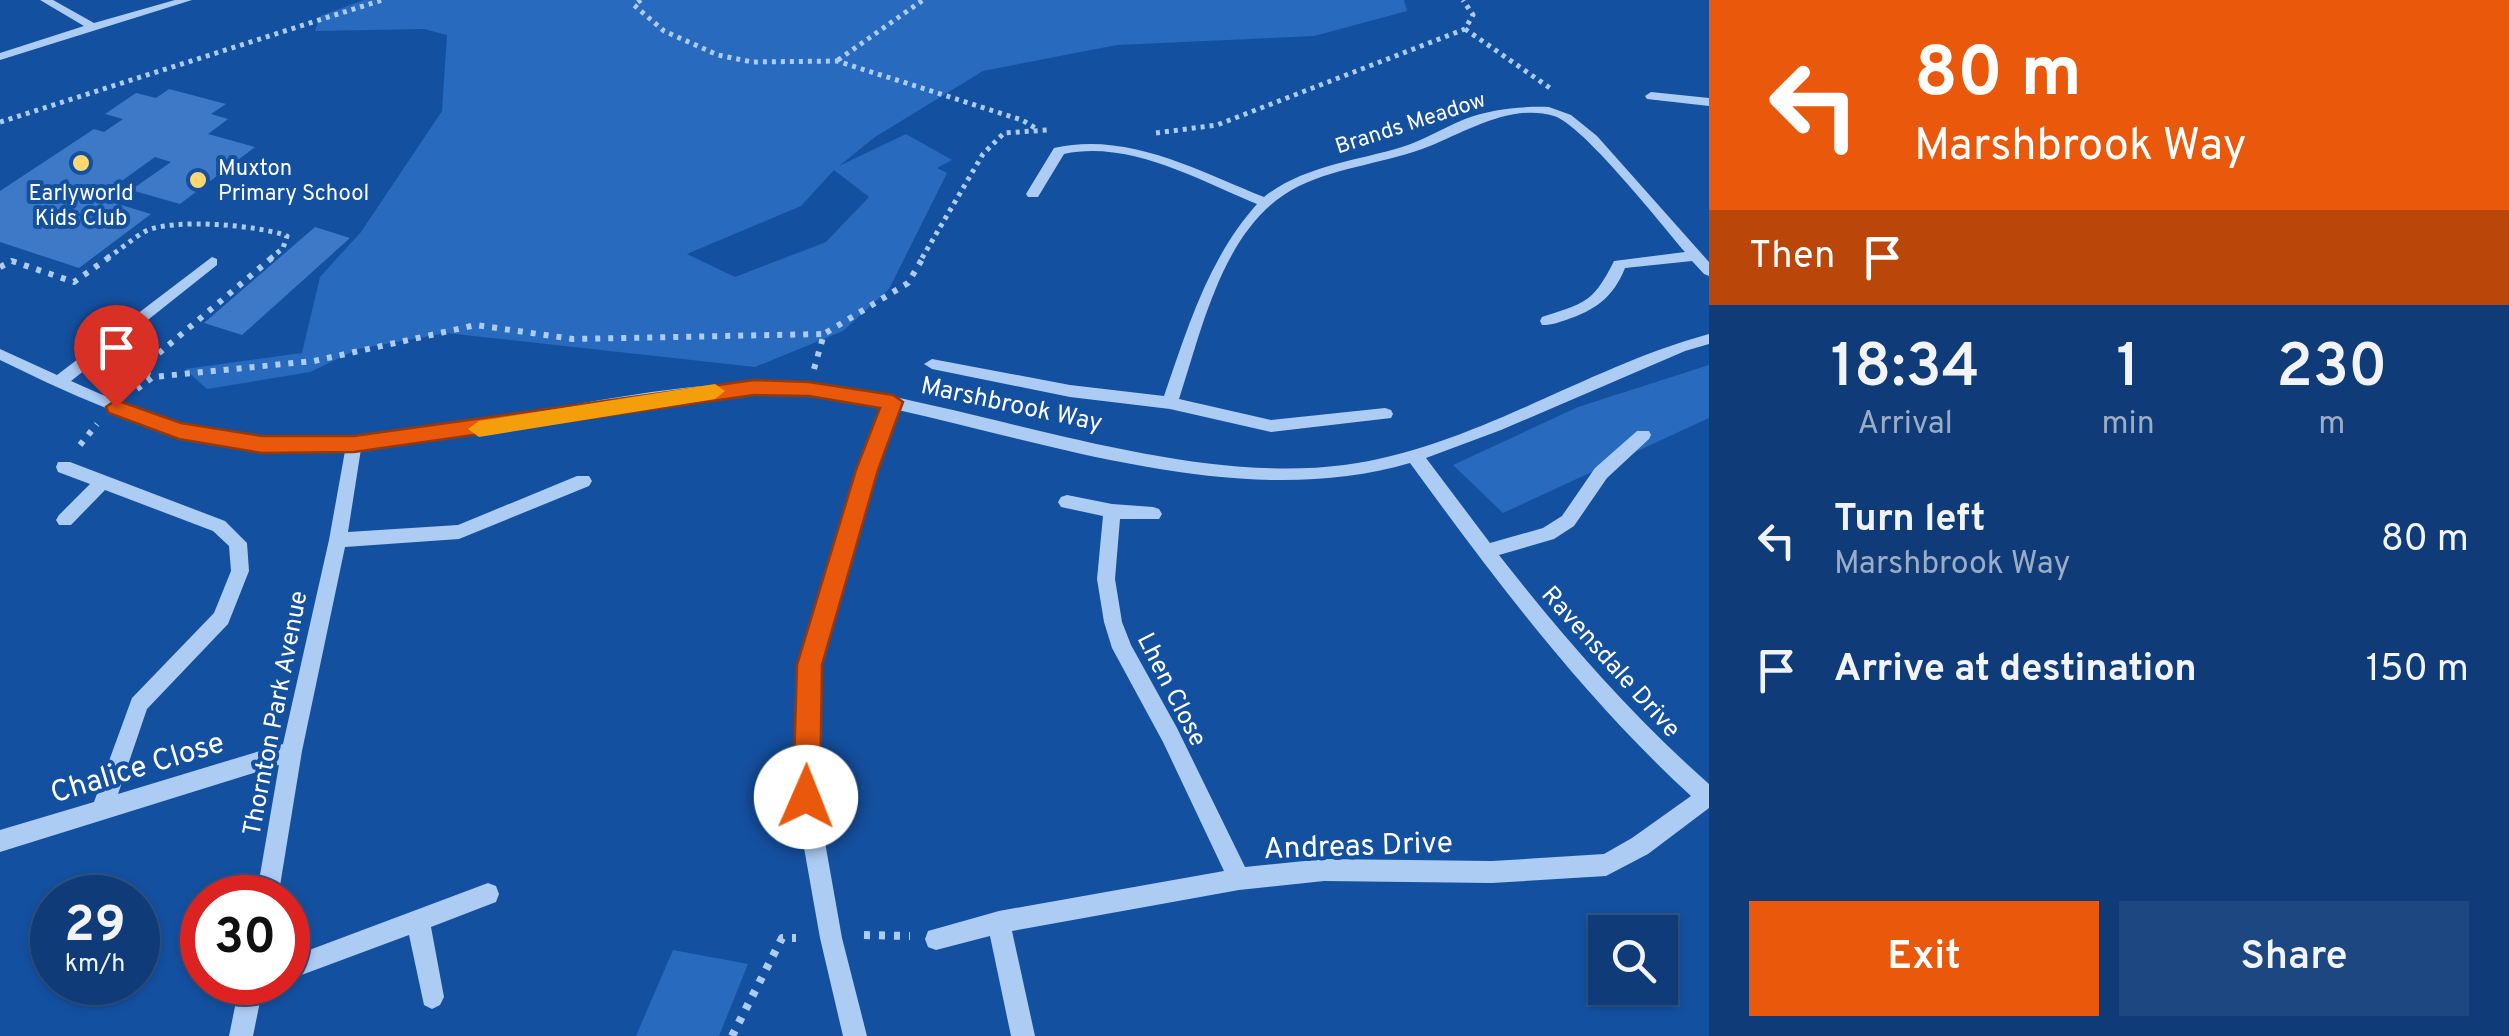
<!DOCTYPE html>
<html lang="en">
<head>
<meta charset="utf-8">
<style>
  :root { --surface:#0f3c78; --page:#1d4780; --text:#f1f3f6; --muted:#9badc6; --line:#2f568a; --accent:#ea580c }
  body { margin:0; font-family:Overpass,sans-serif; background:var(--page); color:var(--text); height:100vh; display:flex; flex-direction:column; font-size:38px; white-space:nowrap }
  * { box-sizing:border-box; margin:0 }
  p { font-size:32px; color:var(--muted) }
  .icon { flex:none; width:55px; height:55px; fill:none; stroke:currentColor; stroke-width:2; stroke-linecap:round; stroke-linejoin:round }
  .map { position:relative; flex:1; overflow:hidden }
  .details { display:flex; flex-direction:column; background:var(--surface); width:800px }
  .details>* { flex:none }
  .hud { background:#ea580c; color:#fff; overflow:hidden }
  .controls { position:absolute; left:1588px; top:915px; display:grid; gap:20px }
  .controls a { display:grid; place-items:center; width:90px; height:90px; border-radius:0px; background:var(--surface); box-shadow:0 2px 8px #0004,0 0 0 2px var(--line); font-size:50px }
  .speed { position:absolute; left:30px; top:875px; display:flex; gap:20px; font-size:50px; font-weight:700; text-align:center }
  .speed>* { display:grid; place-content:center; width:130px; height:130px; border-radius:50%; background:var(--surface); box-shadow:0 2px 8px #0004,0 0 0 2px var(--line); line-height:1 }
  .speed small { font-size:25px; font-weight:400 }
  .speed .limit { border:15px solid #d22; background:#fff; color:#111 }
  .pin { position:absolute; display:grid; place-items:center; width:85px; height:85px; color:#fff; margin:-102px -42px; border-radius:50% 50% 50% 0; rotate:-45deg; box-shadow:0 0 10px #0007 }
  .pin .icon { rotate:45deg }
  .me { position:absolute; width:110px; margin:-55px; rotate:1deg; stroke-linejoin:round; filter:drop-shadow(0 0 8px #0008) }
  .turn { display:flex; align-items:center; gap:35px; height:210px; padding:0 40px; font-size:45px }
  .turn .icon { width:130px; height:130px; stroke-width:2.5 }
  .turn b { display:block; font-size:70px; line-height:85px }
  .then { display:flex; align-items:center; height:95px; padding:0 40px; background:#0003; gap:20px; font-size:38px }
  .eta { display:flex; justify-content:space-evenly; align-items:center; height:170px; text-align:center }
  .eta b { font-size:60px; font-weight:600; line-height:70px }
  .button { display:flex; gap:20px; margin-top:auto; padding:20px 40px }
  .button a { flex:1; height:115px; border-radius:0px; background:var(--accent); color:#fff; font-size:40px; font-weight:600; line-height:115px; text-align:center }
  .button a+a { background:var(--page); color:var(--text) }
  ul { padding:0; list-style:none }
  li { display:flex; align-items:center; gap:30px; height:130px; padding:0 40px }
  li div { flex:1 }
  li b { display:block; font-size:38px }
  li em { font-style:normal }
  main { display:flex; flex:1; min-height:0 }
  .map>svg:first-child { display:block }
</style>
</head>
<body>
<main>
<div class="map">
<svg width="1709" height="1036" viewBox="0 0 1709 1036">
  <rect width="100%" height="100%" fill="#1450a0"/>
  <!-- green -->
  <path fill="#276abe" fill-rule="evenodd" d="M364,0H1404L1407,11L1314,36L1117,45L983,71L875,137L839,166L906,134L952,160L937,168L947,173L889,289L843,331L755,367L446,333L358,349L310,372L207,389L185,369L302,353L320,277L361,232L442,111L447,35L424,29L315,31L320,16ZM834,170L869,197L826,242L735,277L687,254L801,206Z
    M1709,365V418L1503,513L1453,465L1578,407Z
    M673,950L748,964L719,1036H636Z"/>
  <!-- building -->
  <path fill="#3d79c6" d="M169,89L226,104L211,114L228,119L208,134L255,147L180,204L131,190L171,162L155,157L98,198L151,214L79,268L0,242V191L94,129L104,132L123,119L105,114L136,93L156,98Z
    M315,227L350,238L242,335L204,323Z"/>
  <g fill="none" stroke-linecap="round" stroke-linejoin="round">
    <!-- path-far2 -->
    <path stroke="#acccf4" stroke-width="5" stroke-dasharray="4 5" stroke-linecap="butt" d="M641,0L634,5L664,31L718,55L752,62L837,61L1022,120L1037,129
      M1465,29L1550,88
      M838,60L923,0
      M0,122L382,0
      M1156,133L1217,125L1465,29L1473,15L1463,0
      M107,258C120,250 133,238 146,231C173,218 259,225 287,236L283,248L271,258
      M922,258L983,154L1004,133L1048,130"/>
    <!-- path-far1 -->
    <path stroke="#acccf4" stroke-width="6" stroke-dasharray="5 8" stroke-linecap="butt" d="M0,267L12,261L74,282L111,256
      M122,362L153,377
      M814,369L824,334L908,283L924,256
      M139,370L274,256
      M137,389L153,377L314,361L476,325L573,339L824,334
      M80,445L97,424"/>
    <!-- path -->
    <path stroke="#acccf4" stroke-width="8" stroke-dasharray="6 9" stroke-linecap="butt" d="M864,935L910,936
      M732,1036L782,938H796"/>
    <!-- minor -->
    <path fill="#acccf4" fill-rule="evenodd" d="M40,0H53L94,23L175,0H192L0,60V53L84,26Z
      M1651,92L1709,98V106L1647,99L1645,96Z
      M1549,107L1571,115L1597,136L1709,262V276L1704,274L1692,261L1625,268C1613,298 1595,310 1566,320C1557,323 1551,325 1542,325L1540,321L1542,317C1585,303 1593,303 1614,261L1685,252C1661,224 1583,125 1554,116C1512,103 1467,131 1430,146C1388,163 1341,166 1299,186C1224,223 1203,326 1179,399L1271,420L1385,408L1391,410L1393,414L1391,418L1271,432L1170,409L1070,397L932,369L924,364L932,359L1070,385L1164,396C1188,327 1208,259 1257,204C1198,180 1129,140 1064,154L1038,197H1028L1026,194L1054,148C1127,131 1199,171 1264,197C1303,166 1356,161 1402,147C1424,140 1443,128 1465,119C1491,109 1522,106 1549,107Z
      M212,257L217,259V265L71,381C122,404 175,426 231,434C426,462 615,371 810,384C852,386 894,397 935,406C1060,434 1215,482 1344,465C1473,448 1584,368 1709,334V344L1685,351L1501,430L1426,458L1490,543L1543,528L1562,516L1595,468L1637,431H1649L1651,435L1649,439L1607,478L1574,526L1554,539L1499,555C1563,637 1631,715 1709,784V808L1648,854L1606,876L1492,883L1324,881L1239,890L1012,931L1035,1036H1011L990,936L936,950L928,947L925,939L928,931L999,911L1224,871L1163,742L1112,648L1104,622L1097,579L1103,516L1061,507L1058,502L1061,497L1067,495L1112,504L1153,507L1159,509L1162,514L1159,519H1120L1115,579L1122,622L1131,645L1177,728L1245,867L1324,859L1492,861L1604,854L1632,838L1691,796C1583,697 1496,581 1410,463C1247,511 1059,446 898,410L875,470L820,665L817,797L842,938L867,1036H843L820,938L795,797L800,665L859,470L884,407C707,369 536,435 361,449L348,532L458,525L577,476H589L592,481L589,486L459,539L345,547L302,751L278,898H256L279,765L0,852V830L94,802L132,698L214,613L231,571L229,546L213,531L105,490L71,525H59L56,520L59,515L90,484L58,472L56,467L58,462H70L225,521L247,543L249,571L228,624L147,709L118,794L283,744L329,540L345,451C220,461 110,414 0,360V349L57,375Z
      M488,883L496,886L499,894L496,902L431,927L444,997L440,1005L432,1009L424,1005L409,935L288,980V958Z
      M240,982H264L253,1036H229Z"/>
  </g>
  <!-- route -->
  <path fill="#ea580c" stroke="#983908" stroke-width="2.5" d="M754,380L809,382L893,395L903,402L878,470L822,665L820,797L816,807L806,810L797,807L793,797L797,665L856,470L880,408L809,396L754,395L354,452L262,453L179,439L109,413L106,407L116,400L181,423L262,436H354Z"/>
  <!-- slow -->
  <path fill="#f59e0b" d="M715,384L725,391L715,399L479,437L468,429L479,421Z"/>
  <!-- markers -->
  <g fill="#ffd66f" stroke="#1450a0" stroke-width="4">
    <circle cx="81" cy="163" r="10"/>
    <circle cx="198" cy="180" r="10"/>
  </g>
  <g text-anchor="middle" stroke-width="8" stroke-linejoin="round" paint-order="stroke">
    <!-- far-street labels -->
    <g font-size="22" fill="#fff" stroke="#1450a0">
      <text transform="translate(1410 122) rotate(-18)" y="8">Brands Meadow</text>
    </g>
    <!-- far-poi labels -->
    <g font-size="22" fill="#fff" stroke="#1450a0" text-anchor="start">
      <text x="218" y="175">Muxton<tspan x="218" dy="25">Primary School</tspan></text>
      <text x="81" y="200" text-anchor="middle">Earlyworld<tspan x="81" dy="25">Kids Club</tspan></text>
    </g>
    <!-- street labels -->
    <g font-size="25" fill="#fff" stroke="#1450a0">
      <text transform="translate(1012 403) rotate(12)" y="9">Marshbrook Way</text>
      <text transform="translate(1612 661) rotate(48)" y="9">Ravensdale Drive</text>
      <text transform="translate(1173 689) rotate(63)" y="9">Lhen Close</text>
      <text transform="translate(274 713) rotate(-79)" y="9">Thornton Park Avenue</text>
    </g>
    <!-- near-street labels -->
    <g font-size="30" fill="#fff" stroke="#1450a0">
      <text transform="translate(137 767) rotate(-17)" y="10">Chalice Close</text>
      <text transform="translate(1358 845) rotate(-2)" y="10">Andreas Drive</text>
    </g>
  </g>
</svg>
<div class="controls">
<a><svg class="icon" aria-label="search" viewBox="0 0 24 24"><circle cx="10" cy="10" r="6"/><path d="M15 15l6 6"/></svg></a>
</div>
<div class="speed"><div>29<small>km/h</small></div><div class="limit">30</div></div>
<div class="pin" style="left:116px;top:407px;background:#d93025"><svg class="icon" aria-label="arrive" viewBox="0 0 24 24"><path d="M6 21V4h12l-3 4 3 4H6"/></svg></div>
<svg class="me" style="left:806px;top:797px" viewBox="-20 -20 40 40"><circle r="19" fill="#fff"/><path d="M0-13L10 11 0 6-10 11z" fill="#ea580c"/></svg>
</div>
<section class="details">
<div class="hud">
<div class="turn"><svg class="icon" aria-label="left" viewBox="0 0 24 24"><path d="M17 20v-9H6M10 6l-5 5 5 5"/></svg><div><b>80 m</b>Marshbrook Way</div></div>
<div class="then">Then<svg class="icon" aria-label="arrive" viewBox="0 0 24 24"><path d="M6 21V4h12l-3 4 3 4H6"/></svg></div>
</div>
<div class="eta">
<div><b>18:34</b><p>Arrival</p></div>
<div><b>1</b><p>min</p></div>
<div><b>230</b><p>m</p></div>
</div>
<ul>
<li><svg class="icon" aria-label="left" viewBox="0 0 24 24"><path d="M17 20v-9H6M10 6l-5 5 5 5"/></svg><div><b>Turn left</b><p>Marshbrook Way</p></div><em>80 m</em></li>
<li><svg class="icon" aria-label="arrive" viewBox="0 0 24 24"><path d="M6 21V4h12l-3 4 3 4H6"/></svg><div><b>Arrive at destination</b></div><em>150 m</em></li>
</ul>
<div class="button"><a>Exit</a><a>Share</a></div>
</section>
</main>
</body>
</html>
